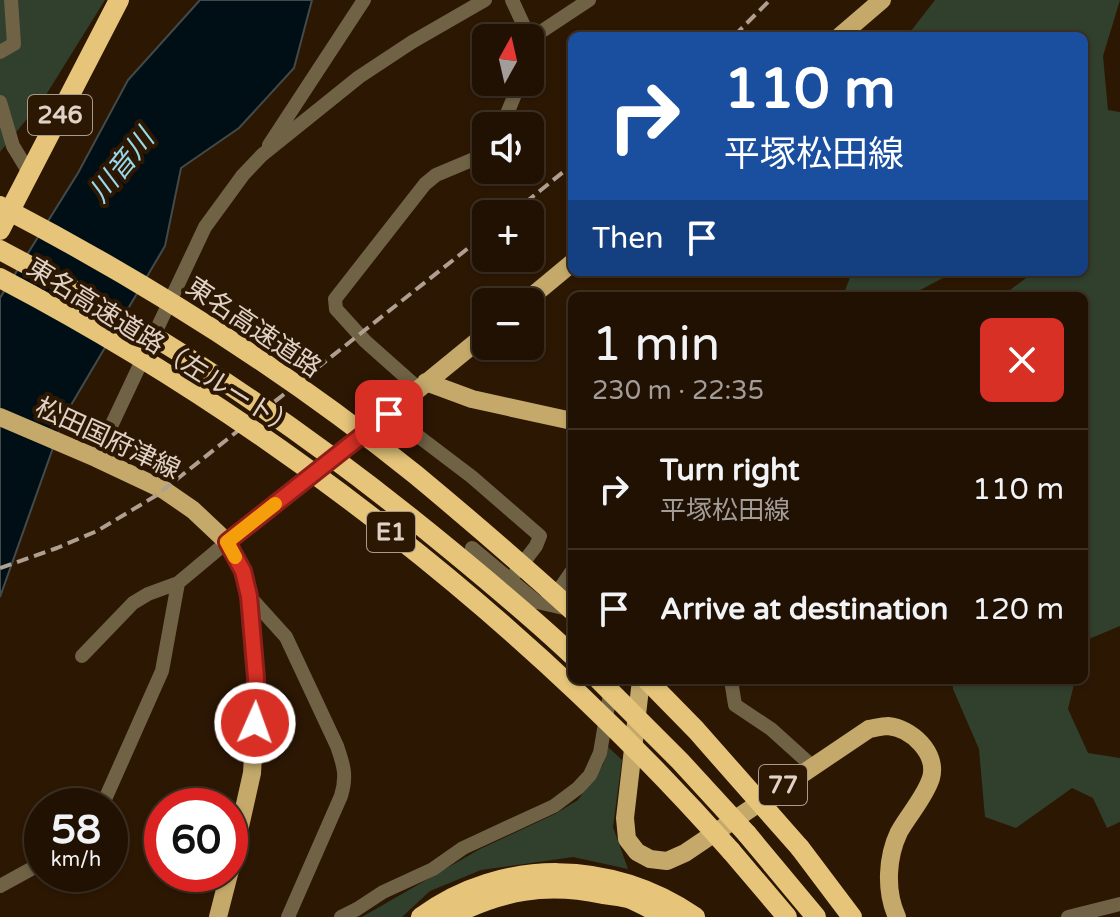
<!DOCTYPE html>
<html lang="en">
<head>
<meta charset="utf-8">
<style>
  :root { --surface:#211102; --page:#2d1f11; --text:#f1f3f6; --muted:#a29d99; --line:#3e3124 }
  body { margin:0; font-family:"Varela Round","Noto Sans JP",sans-serif; background:var(--page); color:var(--text); height:100vh; display:flex; flex-direction:column; font-size:30px; white-space:nowrap }
  * { box-sizing:border-box; margin:0 }
  p { font-size:26px; color:var(--muted) }
  .icon { flex:none; width:44px; height:44px; fill:none; stroke:currentColor; stroke-width:2; stroke-linecap:round; stroke-linejoin:round }
  .map { position:relative; flex:1; overflow:hidden }
  .drawer { position:absolute; left:568px; top:292px; width:520px; height:392px; display:flex; flex-direction:column; background:var(--surface); border-radius:12px; box-shadow:0 2px 6px #0004,0 0 0 2px var(--line) }
  .drawer>* { flex:none }
  .top-card { position:absolute; left:568px; top:32px; width:520px; height:244px; border-radius:12px; box-shadow:0 2px 6px #0004,0 0 0 2px var(--line); background:#1a4fa0; color:#fff; overflow:hidden }
  .needle { width:52px; rotate:8deg }
  .tools { position:absolute; left:472px; top:24px; display:grid; gap:16px }
  .tools a { display:grid; place-items:center; width:72px; height:72px; border-radius:12px; background:var(--surface); box-shadow:0 2px 6px #0004,0 0 0 2px var(--line); font-size:40px }
  .speed { position:absolute; left:24px; top:788px; display:flex; gap:16px; font-size:40px; font-weight:700; text-align:center }
  .speed>* { display:grid; place-content:center; width:104px; height:104px; border-radius:50%; background:var(--surface); box-shadow:0 2px 6px #0004,0 0 0 2px var(--line); line-height:1 }
  .speed small { font-size:20px; font-weight:400 }
  .speed .limit { border:12px solid #d22; background:#fff; color:#111 }
  .pin { position:absolute; display:grid; place-items:center; width:68px; height:68px; color:#fff; margin:-34px; border-radius:16px; box-shadow:0 4px 12px #0006 }
  .me { position:absolute; width:88px; margin:-44px; rotate:2deg; stroke-linejoin:round; filter:drop-shadow(0 0 6px #0008) }
  .turn { display:flex; align-items:center; gap:28px; height:168px; padding:0 24px; font-size:36px }
  .turn .icon { width:104px; height:104px; stroke-width:2.5 }
  .turn b { display:block; font-size:56px; line-height:68px }
  .then { display:flex; align-items:center; height:76px; padding:0 24px; background:#0003; gap:16px; font-size:30px }
  .round { display:grid; place-items:center; flex:none; width:84px; height:84px; border-radius:12px; background:var(--page) }
  .summary { display:flex; align-items:center; justify-content:space-between; height:136px; padding:0 24px }
  h1 { font-size:48px; font-weight:600; line-height:60px }
  ul { padding:0; list-style:none }
  li { display:flex; align-items:center; gap:24px; height:120px; padding:0 24px; border-top:2px solid var(--line) }
  li div { flex:1 }
  li b { display:block; font-size:30px }
  li em { font-style:normal }
  .map>svg:first-child { display:block }
</style>
</head>
<body>
<div class="map">
<svg width="1120" height="917" viewBox="0 0 1120 917">
  <rect width="100%" height="100%" fill="#2c1703"/>
  <!-- green -->
  <path fill="#30402d" d="M0,0H105L44,98L0,152Z
    M935,0H1120L1103,56L1108,110L1120,112V626L1084,641V296H1002L1034,272H1084V36H907Z
    M852,272H954L909,296H843Z
    M953,680H1075L1068,709L1088,753L1120,758V822L1107,828L1093,798L1072,788L1016,828L985,817L979,749L953,689Z
    M608,747L622,760L613,827L628,869L573,857L481,870L430,891L402,917H362L480,849L555,814L578,800L603,765Z"/>
  <!-- water -->
  <path fill="#000f15" stroke="#434a4a" stroke-width="2" d="M200,0H312L294,68L239,128L181,168L165,246L64,417L0,597V298L78,173L128,80Z"/>
  <g fill="none" stroke-linecap="round" stroke-linejoin="round">
    <!-- minor -->
    <path stroke="#6f6245" stroke-width="14" d="M512,0L530,39V42
      M530,39L589,0
      M0,52L14,44L11,0
      M0,102L13,146L30,174
      M502,126L520,82
      M269,145L364,0
      M419,389L365,341L336,309L335,299L425,184L436,175L486,154
      M389,414L472,477L540,536L536,546L510,580
      M96,458L205,227L243,175L262,155L359,77L412,42L485,0
      M472,548L537,602L568,609
      M249,596L286,637L337,746C344,766 347,776 341,796L288,917
      M552,600L572,571
      M82,656L133,603L148,594L178,583
      M731,680L735,705L771,729L812,766
      M102,806L162,671L178,583L227,542
      M0,886L42,863
      M341,917L357,909L383,892L433,869L463,848L554,806L578,788L590,775L600,753L611,688
      M1068,917L1120,904"/>
    <!-- major -->
    <path stroke="#c4a96b" stroke-width="18" d="M840,36L882,0
      M525,302L572,263
      M426,382L472,399L572,421
      M0,417L96,458L164,490L193,510L227,542L243,571L249,596L256,678L255,723L252,773L230,871
      M227,542L404,401L486,334
      M641,680L625,818L627,839L637,852L650,859L667,861L685,853L869,729C875,728 882,726 888,726C911,728 938,753 931,778C925,797 909,814 899,832C887,857 885,891 897,917
      M218,917L229,874"/>
    <!-- highway -->
    <path stroke="#e6c57a" stroke-width="20" d="M0,230L119,0
      M747,834L816,917
      M800,848L852,917
      M731,851L787,917
      M421,917C503,857 613,860 695,917
      M449,917C501,890 546,882 603,894C611,895 620,896 628,898C641,903 654,911 667,917"/>
    <!-- rail -->
    <path stroke="#af9f91" stroke-width="4" stroke-dasharray="12 6" stroke-linecap="butt" d="M734,36L770,0
      M511,214L572,165
      M0,568L57,548L97,531L157,495L486,234"/>
    <!-- highway-bridge -->
    <path stroke="#e6c57a" stroke-width="20" d="M0,206C146,282 288,372 416,475C469,519 521,564 572,610
      M0,250C68,286 135,323 199,365C287,422 372,485 453,552C493,585 534,619 572,655
      M0,278C271,420 528,622 731,851
      M599,680L680,761L747,834
      M647,680L696,730L800,848"/>
  </g>
  <g fill="none" stroke-linecap="round" stroke-linejoin="round">
    <!-- route casing -->
    <g stroke="#8d1f18" stroke-width="20">
      <path id="route" d="M255,723L256,678L249,596L243,571L227,542L389,414"/>
    </g>
    <!-- route -->
    <use href="#route" stroke="#d93025" stroke-width="14"/>
    <!-- slow -->
    <path stroke="#f59e0b" stroke-width="14" d="M235,557L227,542L275,504"/>
  </g>
  <g text-anchor="middle" stroke-width="8" stroke-linejoin="round" paint-order="stroke">
    <!-- shield labels -->
    <g fill="#2c1703" stroke="#aa9a8c" stroke-width="2">
      <rect x="28" y="95" width="64" height="40" rx="6"/>
      <rect x="367" y="512" width="48" height="40" rx="6"/>
      <rect x="759" y="765" width="48" height="40" rx="6"/>
    </g>
    <g font-size="24" font-weight="bold" fill="#e0d2c6">
      <text x="60" y="123">246</text>
      <text x="391" y="540">E1</text>
      <text x="783" y="793">77</text>
    </g>
    <!-- street labels -->
    <g font-size="26" fill="#e0d2c6" stroke="#2c1703">
      <text transform="translate(254 327) rotate(34)" y="9">東名高速道路</text>
      <text transform="translate(162 347) rotate(32)" y="9">東名高速道路（左ルート）</text>
      <text transform="translate(108 438) rotate(25)" y="9">松田国府津線</text>
    </g>
    <!-- water labels -->
    <g font-size="28" font-style="italic" fill="#97d9ec" stroke="#2c1703">
      <text transform="translate(121 165) rotate(-51)" y="10">川音川</text>
    </g>
  </g>
</svg>
<div class="tools">
<a><svg class="needle" viewBox="-14 -14 28 28"><path d="M0-13l5 13h-10z" fill="#e53935"/><path d="M0 13l5-13h-10z" fill="#a29d99"/></svg></a>
<a><svg class="icon" aria-label="sound" viewBox="0 0 24 24"><path d="M4 9h4l5-4v14l-5-4H4zM17 9q2 3 0 6"/></svg></a>
<a>+</a>
<a>−</a>
</div>
<div class="speed"><div>58<small>km/h</small></div><div class="limit">60</div></div>
<div class="pin" style="left:389px;top:414px;background:#d93025"><svg class="icon" aria-label="arrive" viewBox="0 0 24 24"><path d="M6 21V4h12l-3 4 3 4H6"/></svg></div>
<svg class="me" style="left:255px;top:723px" viewBox="-20 -20 40 40"><circle r="17" fill="#d93025" stroke="#fff" stroke-width="3"/><path d="M0-11L8 9 0 5-8 9z" fill="#fff"/></svg>
<div class="top-card">
<div class="turn"><svg class="icon" aria-label="right" viewBox="0 0 24 24"><path d="M7 20v-9h11M14 6l5 5-5 5"/></svg><div><b>110 m</b>平塚松田線</div></div>
<div class="then">Then<svg class="icon" aria-label="arrive" viewBox="0 0 24 24"><path d="M6 21V4h12l-3 4 3 4H6"/></svg></div>
</div>
<section class="drawer">
<div class="summary"><div><h1>1 min</h1><p>230 m · 22:35</p></div><a class="round" style="background:#d93025;color:#fff"><svg class="icon" aria-label="close" viewBox="0 0 24 24"><path d="M6 6l12 12M18 6L6 18"/></svg></a></div>
<ul>
<li><svg class="icon" aria-label="right" viewBox="0 0 24 24"><path d="M7 20v-9h11M14 6l5 5-5 5"/></svg><div><b>Turn right</b><p>平塚松田線</p></div><em>110 m</em></li>
<li><svg class="icon" aria-label="arrive" viewBox="0 0 24 24"><path d="M6 21V4h12l-3 4 3 4H6"/></svg><div><b>Arrive at destination</b></div><em>120 m</em></li>
</ul>
</section>
</div>
</body>
</html>
